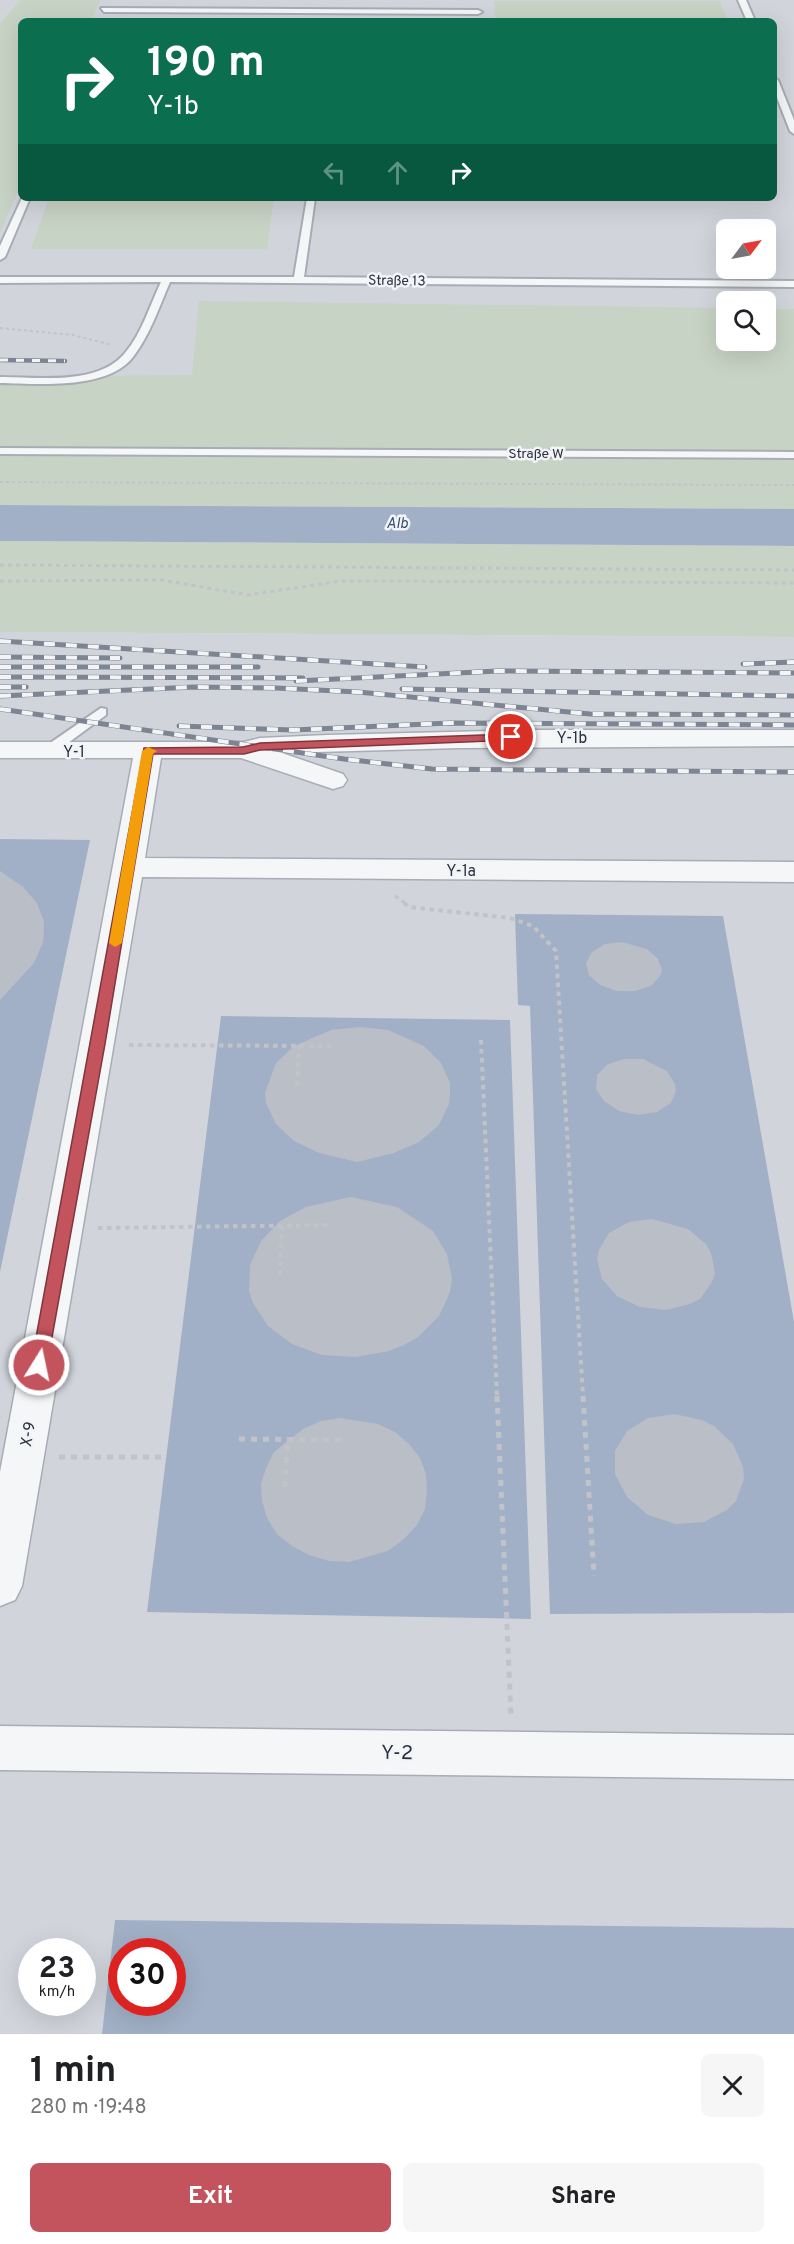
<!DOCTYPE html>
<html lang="en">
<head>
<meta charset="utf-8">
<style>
  :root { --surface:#fff; --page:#f6f6f6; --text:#202124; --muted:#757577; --accent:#c3535d }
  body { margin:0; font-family:Overpass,sans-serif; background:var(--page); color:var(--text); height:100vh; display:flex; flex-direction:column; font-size:22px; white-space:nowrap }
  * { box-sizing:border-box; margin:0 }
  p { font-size:20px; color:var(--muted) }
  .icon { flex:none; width:33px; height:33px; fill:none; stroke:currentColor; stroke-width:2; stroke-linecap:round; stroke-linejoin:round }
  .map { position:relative; height:2034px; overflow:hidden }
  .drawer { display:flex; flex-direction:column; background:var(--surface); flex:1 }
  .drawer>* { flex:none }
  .guide { position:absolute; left:18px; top:18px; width:759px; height:183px; border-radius:9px; box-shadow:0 6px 24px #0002; background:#0b6e4f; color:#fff; overflow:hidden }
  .needle { width:39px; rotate:58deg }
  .buttons { position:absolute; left:716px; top:219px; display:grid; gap:12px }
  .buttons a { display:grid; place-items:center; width:60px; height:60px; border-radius:9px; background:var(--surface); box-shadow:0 6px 24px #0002; font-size:30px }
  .speed { position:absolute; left:18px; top:1938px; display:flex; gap:12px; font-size:30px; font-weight:700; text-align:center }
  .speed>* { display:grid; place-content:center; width:78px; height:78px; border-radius:50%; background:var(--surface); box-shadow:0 6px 24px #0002; line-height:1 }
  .speed small { font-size:15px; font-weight:400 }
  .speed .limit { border:9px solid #d22; background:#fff; color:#111 }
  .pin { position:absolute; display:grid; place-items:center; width:51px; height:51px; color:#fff; margin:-26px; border:3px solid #fff; border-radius:50%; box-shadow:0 2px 6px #0007 }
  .me { position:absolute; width:66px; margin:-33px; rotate:10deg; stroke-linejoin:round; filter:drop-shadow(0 0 4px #0008) }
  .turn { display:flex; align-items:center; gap:21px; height:126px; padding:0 30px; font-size:27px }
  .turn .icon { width:78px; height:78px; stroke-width:2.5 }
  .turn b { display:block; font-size:42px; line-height:51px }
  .lanes { display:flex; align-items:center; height:57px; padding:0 30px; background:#0003; justify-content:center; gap:30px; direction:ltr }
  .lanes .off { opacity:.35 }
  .round { display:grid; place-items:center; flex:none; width:63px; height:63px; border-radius:9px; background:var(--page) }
  .summary { display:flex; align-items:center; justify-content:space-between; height:102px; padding:0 30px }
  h1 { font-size:36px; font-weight:700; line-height:45px }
  .cta { display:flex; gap:12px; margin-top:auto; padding:12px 30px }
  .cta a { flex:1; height:69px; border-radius:9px; background:var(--accent); color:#fff; font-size:24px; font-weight:700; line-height:69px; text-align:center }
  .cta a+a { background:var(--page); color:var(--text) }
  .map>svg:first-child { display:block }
</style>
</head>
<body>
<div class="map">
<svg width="794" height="2034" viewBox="0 0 794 2034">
  <rect width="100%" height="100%" fill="#e3e5ea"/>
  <!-- built -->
  <path fill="#d1d4db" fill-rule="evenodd" d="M0,0H794V461L0,457ZM21,21H774V198H21ZM726,230H765V268H726ZM726,302H765V340H726Z
    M0,632L794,637V2034H0ZM32,1952H82V2002H32ZM122,1952H172V2002H122Z"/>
  <!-- green -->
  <path fill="#c7d3c4" d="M20,0H100L91,21H21V184L0,233V24Z
    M494,1H720L728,21H496Z
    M49,198H274L267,249H31Z
    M199,301L726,308V340H765V309H794V509L0,505V377L192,375Z
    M0,541L794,546V637L0,632Z"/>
  <!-- water -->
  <path fill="#a1b0c6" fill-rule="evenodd" d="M0,505L794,509V546L0,541Z
    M0,839L90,840L0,1272Z
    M515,914L723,916L794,1322V1613L550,1614L530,1006L518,1005Z
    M221,1016L510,1020L531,1619L147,1612Z
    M115,1920L794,1928V2034H102ZM122,1952H172V2002H122Z"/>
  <!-- building -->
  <path fill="#babec6" d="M0,871L23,887L37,903L44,922V932L43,942L34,963L0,1000Z
    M622,942L647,949L658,959L662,970L660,976L651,986L635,991H617L600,985L589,975L586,963L592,952L605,944Z
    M360,1027L388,1030L424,1046L441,1063L450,1083V1094L449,1104L439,1125L419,1142L394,1153L357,1162L319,1153L294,1141L276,1124L266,1103L265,1093L276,1063L294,1046L331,1030Z
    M624,1059H643L667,1071L675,1084L676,1091L671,1103L657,1112L638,1115L619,1111L604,1101L596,1089L597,1075L608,1064Z
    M351,1197L397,1207L433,1231L447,1254L452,1279L450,1292L439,1316L418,1337L404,1345L389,1351L356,1357L322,1355L292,1344L268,1326L253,1303L249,1291L250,1265L261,1241L280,1221L306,1207Z
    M652,1219L688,1229L706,1244L711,1253L715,1273L712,1282L700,1299L690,1304L666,1310L640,1307L617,1296L602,1279L597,1259L599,1250L609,1233L629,1222Z
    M674,1414L702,1420L714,1426L733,1444L743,1467L744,1479L736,1501L727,1510L704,1522L676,1524L648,1515L627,1497L615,1474V1451L627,1431L648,1418Z
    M340,1418L378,1424L395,1432L409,1444L420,1458L426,1474L427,1491L425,1509L417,1525L404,1539L388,1551L349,1562L329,1561L309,1555L292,1546L277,1534L267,1518L262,1501L261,1484L266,1468L274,1452L303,1429L321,1421Z"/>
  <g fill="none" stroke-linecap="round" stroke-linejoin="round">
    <!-- lane casing -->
    <g stroke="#a8acb4" stroke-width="4">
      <path id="lane" d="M738,0H746L755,21H747Z
        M101,8L478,10L482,12L478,14L104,12Z
        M774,78L778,80L794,120V134L790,131L774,90Z
        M22,198H30L5,257L0,260V246Z
        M307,198H315L304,277L794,281V287L170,282C159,307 150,335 133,357C108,390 38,384 0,383V377C38,377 98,386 125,353C142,333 150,305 161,282L0,283V277H294Z
        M0,448L794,452V458L0,454Z
        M101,708L106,709V715L53,754H43V748Z"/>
    </g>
    <!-- street casing -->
    <g stroke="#a8acb4" stroke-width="3">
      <path id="street" d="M527,730H794V746L460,748L282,753L343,774L347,780L343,786L333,789L241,758H161L145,858L794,862V882L142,877L22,1586L15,1600L0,1606V1472L133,758H0V742H244L260,738L327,735Z
        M0,1726L794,1735V1779L0,1770Z"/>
    </g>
    <!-- path-far3 -->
    <path stroke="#c1c3c8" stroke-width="2" stroke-dasharray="3 3" stroke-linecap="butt" d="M0,328L73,335L112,345
      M0,482L794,485"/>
    <!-- path-far2 -->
    <path stroke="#c1c3c8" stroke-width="3" stroke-dasharray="4 4" stroke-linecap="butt" d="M0,565L794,570
      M0,581L162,580L248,595L341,581L794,583
      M395,896L406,904"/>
    <!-- path-far1 -->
    <path stroke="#c1c3c8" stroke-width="4" stroke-dasharray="4.5 4.5" stroke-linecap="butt" d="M404,903L409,907L510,918L533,926L556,951L583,1397
      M481,1040L497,1397
      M129,1045L336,1046
      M297,1085L299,1046
      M98,1228L330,1225
      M280,1275L282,1226"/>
    <!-- path -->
    <path stroke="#c1c3c8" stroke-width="5" stroke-dasharray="6 6" stroke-linecap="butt" d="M497,1396L511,1716
      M583,1396L594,1576
      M239,1439L348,1440
      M59,1457H162
      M285,1487L288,1439"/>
    <!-- lane -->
    <use href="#lane" fill="#f5f6f8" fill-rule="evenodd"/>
    <!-- street -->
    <use href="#street" fill="#f5f6f8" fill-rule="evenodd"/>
    <!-- rail-far1 casing -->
    <g stroke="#7d8492" stroke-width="4.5">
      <path id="rail-far1" d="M0,360L65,361"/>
    </g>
    <!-- rail casing -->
    <g stroke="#7d8492" stroke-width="5">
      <path id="rail" d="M0,641L425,667
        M0,657L120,658
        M743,664L794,662
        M0,667H258
        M0,677L303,678
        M296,681L498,671L794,673
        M0,687H26
        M402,689L794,696
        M0,696L194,687L276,688L358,692L590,714L794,715
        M0,709L344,759L432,769L794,772
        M179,726L293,730L450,723L794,725"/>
    </g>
    <!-- rail-far1 -->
    <use href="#rail-far1" stroke="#f2f4f7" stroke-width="3" stroke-dasharray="8" stroke-linecap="butt"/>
    <!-- rail -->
    <use href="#rail" stroke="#f2f4f7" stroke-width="4" stroke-dasharray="11" stroke-linecap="butt"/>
  </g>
  <!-- route -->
  <path fill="#c3535d" stroke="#7f363c" stroke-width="1.5" d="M511,734L517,737L515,740L260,750L244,754H153L105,1044L47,1365L45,1370H33L31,1365L144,748L243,747L260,743Z"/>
  <!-- slow -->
  <path fill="#f59e0b" d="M148,747L157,751L153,754L122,943L115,947L109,943L142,751Z"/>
  <g text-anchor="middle" stroke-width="5" stroke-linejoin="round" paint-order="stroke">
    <!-- far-street labels -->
    <g font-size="14" fill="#2c3240" stroke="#f2f4f7">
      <text transform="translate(397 280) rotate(1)" y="5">Straße 13</text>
      <text x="536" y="458">Straße W</text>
    </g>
    <!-- far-water labels -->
    <g font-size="15" font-style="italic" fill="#394e71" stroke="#f2f4f7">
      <text x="397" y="528">Alb</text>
    </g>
    <!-- street labels -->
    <g font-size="16" fill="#2c3240" stroke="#f2f4f7">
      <text x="572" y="743">Y-1b</text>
      <text x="74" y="757">Y-1</text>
      <text x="461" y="876">Y-1a</text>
      <text transform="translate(27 1434) rotate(-80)" y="6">X-9</text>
    </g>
    <!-- near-street labels -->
    <g font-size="20" fill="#2c3240" stroke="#f2f4f7">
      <text transform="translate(397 1752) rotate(1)" y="7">Y-2</text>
    </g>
  </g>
</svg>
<div class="buttons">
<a><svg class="needle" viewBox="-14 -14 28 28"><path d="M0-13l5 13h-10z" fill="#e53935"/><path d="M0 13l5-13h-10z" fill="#757577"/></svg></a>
<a><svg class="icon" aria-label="search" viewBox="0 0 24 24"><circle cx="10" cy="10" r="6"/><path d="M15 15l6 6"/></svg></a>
</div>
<div class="speed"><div>23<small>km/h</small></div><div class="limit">30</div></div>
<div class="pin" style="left:511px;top:737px;background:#d93025"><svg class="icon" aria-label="arrive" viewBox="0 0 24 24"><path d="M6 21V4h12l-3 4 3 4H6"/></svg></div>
<svg class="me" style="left:39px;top:1365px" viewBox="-20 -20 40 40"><circle r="17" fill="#c3535d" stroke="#fff" stroke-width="3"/><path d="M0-11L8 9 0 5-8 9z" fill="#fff"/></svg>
<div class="guide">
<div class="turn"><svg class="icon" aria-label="right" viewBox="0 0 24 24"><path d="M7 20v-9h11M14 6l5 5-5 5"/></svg><div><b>190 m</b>Y-1b</div></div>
<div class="lanes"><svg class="icon off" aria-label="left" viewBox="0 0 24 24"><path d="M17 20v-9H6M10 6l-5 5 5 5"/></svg><svg class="icon off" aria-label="ahead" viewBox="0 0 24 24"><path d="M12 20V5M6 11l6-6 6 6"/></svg><svg class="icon" aria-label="right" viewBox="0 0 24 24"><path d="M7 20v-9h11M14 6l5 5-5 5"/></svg></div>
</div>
</div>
<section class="drawer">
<div class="summary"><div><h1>1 min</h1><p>280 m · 19:48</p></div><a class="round"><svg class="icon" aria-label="close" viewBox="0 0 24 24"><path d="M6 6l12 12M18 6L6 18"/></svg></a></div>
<div class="cta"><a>Exit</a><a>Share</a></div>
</section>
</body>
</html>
